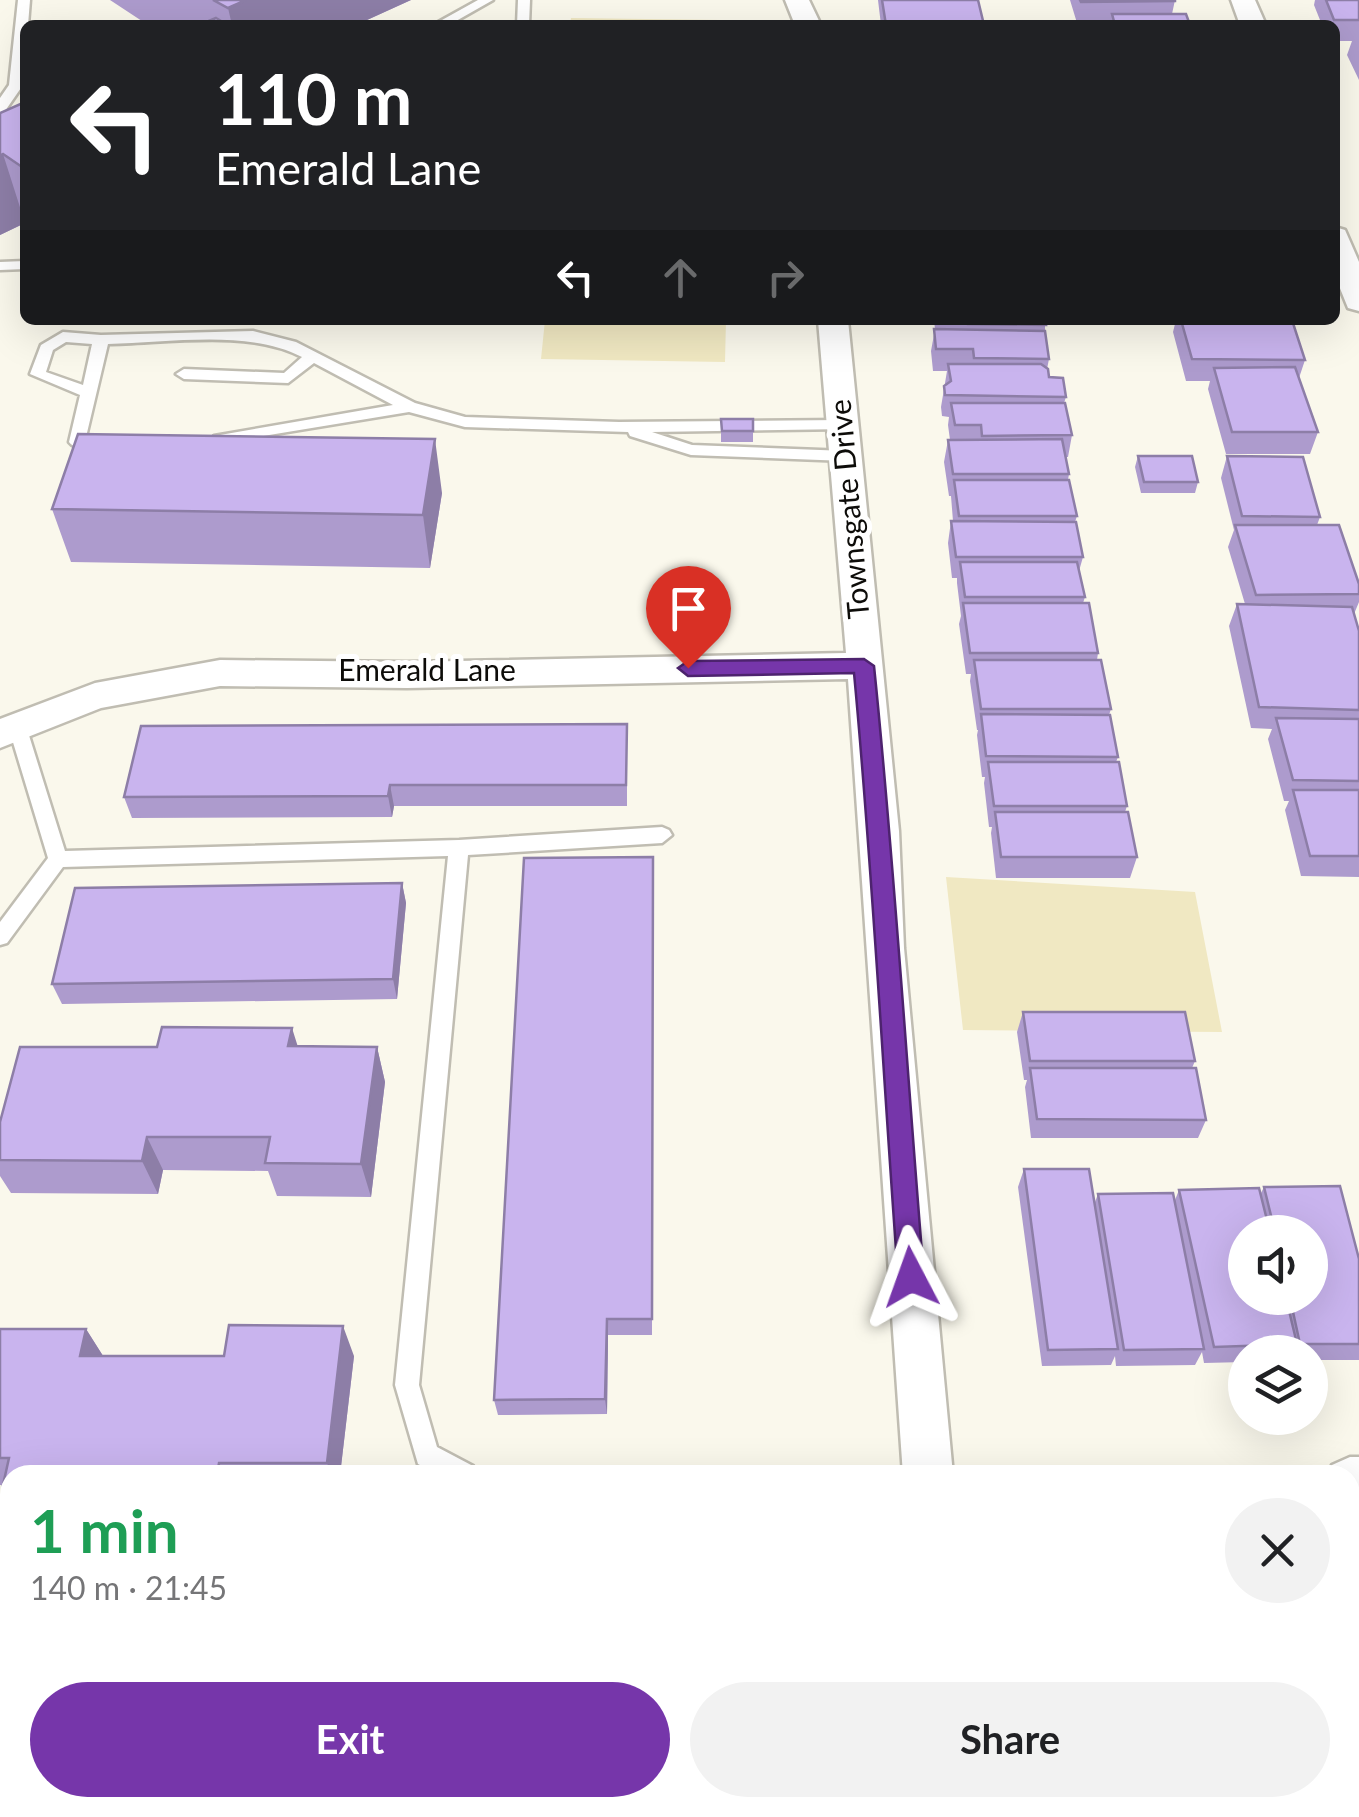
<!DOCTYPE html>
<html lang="en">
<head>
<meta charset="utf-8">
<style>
  :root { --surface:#fff; --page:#f2f2f2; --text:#202124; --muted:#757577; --accent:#7636aa }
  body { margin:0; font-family:Lato,sans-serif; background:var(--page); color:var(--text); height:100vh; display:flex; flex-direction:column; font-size:38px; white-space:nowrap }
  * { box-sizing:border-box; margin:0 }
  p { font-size:32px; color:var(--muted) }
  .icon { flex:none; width:55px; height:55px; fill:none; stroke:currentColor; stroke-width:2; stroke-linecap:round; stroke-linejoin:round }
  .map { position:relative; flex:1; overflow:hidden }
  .sheet { position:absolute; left:0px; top:1465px; width:1360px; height:352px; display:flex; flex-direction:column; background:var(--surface); border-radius:30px 30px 0 0; box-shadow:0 10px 40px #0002 }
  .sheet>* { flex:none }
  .top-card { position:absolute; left:20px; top:20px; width:1320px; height:305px; border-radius:15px; box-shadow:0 10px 40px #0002; background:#202124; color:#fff; overflow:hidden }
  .buttons { position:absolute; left:1228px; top:1215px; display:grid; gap:20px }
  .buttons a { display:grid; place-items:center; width:100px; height:100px; border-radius:50%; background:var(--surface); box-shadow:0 10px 40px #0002; font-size:50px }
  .pin { position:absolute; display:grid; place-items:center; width:85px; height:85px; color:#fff; margin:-102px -42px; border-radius:50% 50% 50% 0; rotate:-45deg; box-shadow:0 0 10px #0007 }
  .pin .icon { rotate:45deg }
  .me { position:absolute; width:110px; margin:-55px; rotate:356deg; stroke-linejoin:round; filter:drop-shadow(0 0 8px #0008) }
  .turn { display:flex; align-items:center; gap:35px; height:210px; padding:0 30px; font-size:45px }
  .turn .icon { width:130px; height:130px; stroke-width:2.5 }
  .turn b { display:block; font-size:70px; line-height:85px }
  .lanes { display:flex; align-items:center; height:95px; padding:0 30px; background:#0003; justify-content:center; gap:50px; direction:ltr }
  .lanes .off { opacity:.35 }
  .round { display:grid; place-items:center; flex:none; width:105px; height:105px; border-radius:52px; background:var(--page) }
  .summary { display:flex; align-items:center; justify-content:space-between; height:170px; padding:0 30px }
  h1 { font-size:60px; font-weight:700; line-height:75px; color:#1e9e55 }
  .action { display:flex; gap:20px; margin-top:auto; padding:20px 30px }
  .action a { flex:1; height:115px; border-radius:60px; background:var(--accent); color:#fff; font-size:40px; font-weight:700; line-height:115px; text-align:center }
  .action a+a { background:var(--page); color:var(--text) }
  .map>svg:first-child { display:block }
</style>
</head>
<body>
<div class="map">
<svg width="1359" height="1817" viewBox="0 0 1359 1817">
  <rect width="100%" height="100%" fill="#faf8ec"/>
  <!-- green -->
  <path fill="#f0e8c2" d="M571,18L722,20V25H570Z
    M545,320H726L725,362L541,359Z
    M946,877L1195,892L1222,1032L963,1030Z"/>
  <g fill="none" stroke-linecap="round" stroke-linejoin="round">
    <!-- lane casing -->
    <g stroke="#c0bdb2" stroke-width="5">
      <path id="lane" d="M18,0H30L28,25H25L23,85L5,111L0,112V98L9,85Z
        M478,0H493L449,25H433Z
        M518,0H530L529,25H517Z
        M25,261V269L0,270V262Z
        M253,331L296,342L415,403L465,417L619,422L842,420L850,425L848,429L652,432L692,445L846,451L854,456L846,461L691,455L630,436L628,432L465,427L409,412L214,444V436L220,435L393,405L314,363L288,383L184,379L176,374L184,369L284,373L302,357C249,329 168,343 108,344L86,437L98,438L100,442C94,450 75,450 69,442L80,395L30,374L41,345L63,332L101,335ZM66,342L92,344L83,385L46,372L53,350Z
        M18,722L27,729L65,851L459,840L662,827L669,830L672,835L662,843L468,855L419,1385L437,1447L473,1466L476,1475H439L418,1464L395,1385L448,856L63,867L7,943L0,945V922L48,858L9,729Z"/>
    </g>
    <!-- street casing -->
    <g stroke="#c0bdb2" stroke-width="5">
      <path id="street" d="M785,0H809L821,25H795Z
        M1231,0H1255L1266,25H1240Z
        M1335,227L1345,230L1359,262V311L1348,308L1335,276Z
        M818,320H848L899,831L904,948L953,1475H903L848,679L407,688L220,686L101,708L0,748V719L95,683L220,660L407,662L846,653Z
        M1350,1457H1359V1507H1350V1475H1328L1332,1465Z
        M926,1808H981L983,1817H927Z"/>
    </g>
    <!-- lane -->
    <use href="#lane" fill="#fff" fill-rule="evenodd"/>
    <!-- street -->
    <use href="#street" fill="#fff" fill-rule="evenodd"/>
  </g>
  <!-- wall -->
  <path fill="#ad9bcd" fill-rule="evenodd" d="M110,0H411L356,25H148Z
    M878,0H978L984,25H881Z
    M1070,0H1175L1172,14L1115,25H1109L1110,22L1077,23Z
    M1315,0H1359V80L1347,55L1352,41H1335V25H1322L1314,5Z
    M25,102V223L0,235V113Z
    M934,320H1045V331L1049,359L1047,369L1049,377L1066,397L1064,403L1072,435L1068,457H1066L1069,474L1068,480L1077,516L1075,522L1083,557L1079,571L1085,597L1083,603L1098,653L1097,660L1111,709L1109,715L1118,757L1116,762L1127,806L1125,812L1137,857L1130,878H996L991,833L992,827H989L984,783L985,777H982L977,735L978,730H977L970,681L971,674H966L959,624L961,616L957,583V578H952L948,543L951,521H953L951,496H949L944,462L948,440H950L948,425L949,417L942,416L941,407L947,371H933L931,351L935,329Z
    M1176,320H1292L1305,360L1299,378L1318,432L1310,454H1226L1208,389L1210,381H1186L1173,332Z
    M721,419H753V442H721Z
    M1138,456L1198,482L1195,493H1141L1135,467Z
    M1227,456L1320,517L1317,525L1359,584V602L1354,614L1359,631V877L1301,876L1285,810L1289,801H1284L1268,739L1272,729L1251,728L1229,626L1237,604H1245L1228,547L1234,530L1221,478Z
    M442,493L430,568L71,562L52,509Z
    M627,724V806H394L392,817L132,818L124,797Z
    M653,857L652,1335H608L607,1414L498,1415L494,1400Z
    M402,883L406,903L397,999L62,1004L52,984Z
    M1023,1012L1195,1061L1192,1068L1206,1120L1198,1138H1031L1025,1087L1027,1080H1024L1017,1032Z
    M157,1047H377L385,1082L371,1197L277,1196L268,1171L163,1170L158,1194L11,1193L0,1176V1122Z
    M1024,1169L1095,1202L1098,1194L1175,1200L1179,1190L1261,1193L1264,1187L1359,1259V1360H1310V1352H1245V1362L1204,1363L1202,1352L1195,1365L1116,1366L1115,1356L1111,1365L1042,1366L1018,1187ZM1245,1232H1310V1298H1245Z
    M0,1329H86L103,1356H354L340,1475H10V1493L3,1485H0Z
    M0,1582H10V1754H0Z
    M1359,1611V1817H1095L1094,1808H1350L1353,1617Z"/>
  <!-- shaded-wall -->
  <path fill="#8d7ea7" d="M246,0H411L356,25H232L228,8Z
    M3,154L25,223L0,235V156Z
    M435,439L442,493L430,568L423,515Z
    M390,785L394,806L392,817L388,796Z
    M402,883L406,903L397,999L393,979Z
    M292,1028L303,1063L288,1046Z
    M377,1047L385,1082L371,1197L361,1164Z
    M147,1137L163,1170L158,1194L142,1161Z
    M607,1319L608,1335L607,1414L605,1399Z
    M343,1326L354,1356L340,1475H332L327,1463Z
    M86,1329L105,1359L80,1356Z
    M219,1463L226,1475H217Z"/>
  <!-- building -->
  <path fill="#c9b4ee" stroke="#8d7ea7" stroke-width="2.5" d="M213,0H246L228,8Z
    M882,0H978L984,25H886Z
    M1080,0H1175V1L1081,2Z
    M1326,0H1359V20H1334Z
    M1112,14H1186L1190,25H1115Z
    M216,18L228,25H199Z
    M25,102V169L3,154L0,156V113Z
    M968,320H1045L1046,325L968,324Z
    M1181,320H1292L1305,360L1192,359Z
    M934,329L1045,331L1049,359L974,358L973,349H936Z
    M948,364H1041L1048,369L1049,377L1063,378L1066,397L945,395L944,386L951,381Z
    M1295,367L1318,432H1232L1214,368Z
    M951,403H1065L1072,435L982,436L981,425H955Z
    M721,419H753V431H722Z
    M78,434L435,439L423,515L52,509Z
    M1062,439L1069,474H953L948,440Z
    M1138,456H1192L1198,482H1144Z
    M1227,456L1303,457L1320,517L1242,516Z
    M954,480H1069L1077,516H959Z
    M951,521L1076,522L1083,557H956Z
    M1235,525H1339L1359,584V594L1256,595Z
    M960,562H1077L1085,597H965Z
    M963,603H1089L1098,653H970Z
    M1237,604L1352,607L1359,631V710L1259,707Z
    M974,660H1101L1111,709H981Z
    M981,714L1110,715L1118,757L986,756Z
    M1276,718L1359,719V781L1293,780Z
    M627,724L626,785H390L388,796L124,797L141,726Z
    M988,762H1119L1127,806H994Z
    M1293,790H1359V856H1310Z
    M995,812H1128L1137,857H1001Z
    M653,857L652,1319H607L605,1399L494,1400L524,858Z
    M402,883L393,979L52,984L75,888Z
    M1023,1012H1185L1195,1061H1030Z
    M162,1027L292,1028L288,1046L377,1047L361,1164L265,1163L270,1137H147L142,1161L0,1160V1122L20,1047H157Z
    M1030,1068H1196L1206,1120L1037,1119Z
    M1024,1169H1089L1118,1349L1048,1350Z
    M1340,1186L1359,1259V1344H1300L1290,1298H1310V1232H1275L1264,1187Z
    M1259,1188L1270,1232H1245V1298H1286L1297,1344L1214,1347L1179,1190Z
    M1173,1193L1204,1349L1124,1350L1098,1194Z
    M229,1325L343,1326L327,1463H219L217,1475H10V1485H3L9,1458H0V1329H86L80,1356H224Z
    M0,1582H10V1743H0Z
    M1350,1613H1352L1359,1647V1817L1305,1816L1303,1808H1350Z
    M1104,1808H1194L1195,1814H1105Z
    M1203,1808H1293L1295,1816H1204Z"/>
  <!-- route -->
  <path fill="#7636aa" stroke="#4d236e" stroke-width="2.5" d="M864,659L874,666C895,869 907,1074 924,1277L921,1286L911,1289L902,1286L898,1277C883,1076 873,874 854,673L688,676L678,668L688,661Z"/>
  <g text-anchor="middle" stroke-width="10" stroke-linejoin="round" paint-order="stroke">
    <!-- street labels -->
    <g font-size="30" fill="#0d0c09" stroke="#fff">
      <text transform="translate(850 509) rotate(-95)" y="10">Townsgate Drive</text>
      <text x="427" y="681">Emerald Lane</text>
    </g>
  </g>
</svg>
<div class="buttons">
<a><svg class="icon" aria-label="sound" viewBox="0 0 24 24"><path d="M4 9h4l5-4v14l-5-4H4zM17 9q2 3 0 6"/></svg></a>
<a><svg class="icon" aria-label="layers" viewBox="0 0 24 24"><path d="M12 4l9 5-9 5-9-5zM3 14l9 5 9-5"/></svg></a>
</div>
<div class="pin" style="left:688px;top:668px;background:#d93025"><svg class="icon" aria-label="arrive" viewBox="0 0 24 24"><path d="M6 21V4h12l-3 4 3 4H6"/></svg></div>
<svg class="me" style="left:911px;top:1277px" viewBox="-20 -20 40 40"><path d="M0-17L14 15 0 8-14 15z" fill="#7636aa" stroke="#fff" stroke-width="4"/></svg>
<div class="top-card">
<div class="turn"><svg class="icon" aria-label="left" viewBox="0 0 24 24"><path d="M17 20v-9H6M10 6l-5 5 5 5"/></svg><div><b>110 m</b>Emerald Lane</div></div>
<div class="lanes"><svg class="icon" aria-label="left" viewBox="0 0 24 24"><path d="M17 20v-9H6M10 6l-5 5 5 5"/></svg><svg class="icon off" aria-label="ahead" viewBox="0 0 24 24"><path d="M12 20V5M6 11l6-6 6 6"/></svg><svg class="icon off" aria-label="right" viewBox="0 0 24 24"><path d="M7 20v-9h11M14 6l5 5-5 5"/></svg></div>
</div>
<section class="sheet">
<div class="summary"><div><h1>1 min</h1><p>140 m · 21:45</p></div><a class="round"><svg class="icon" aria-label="close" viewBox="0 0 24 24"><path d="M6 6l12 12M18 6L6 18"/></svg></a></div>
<div class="action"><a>Exit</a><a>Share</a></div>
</section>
</div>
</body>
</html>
